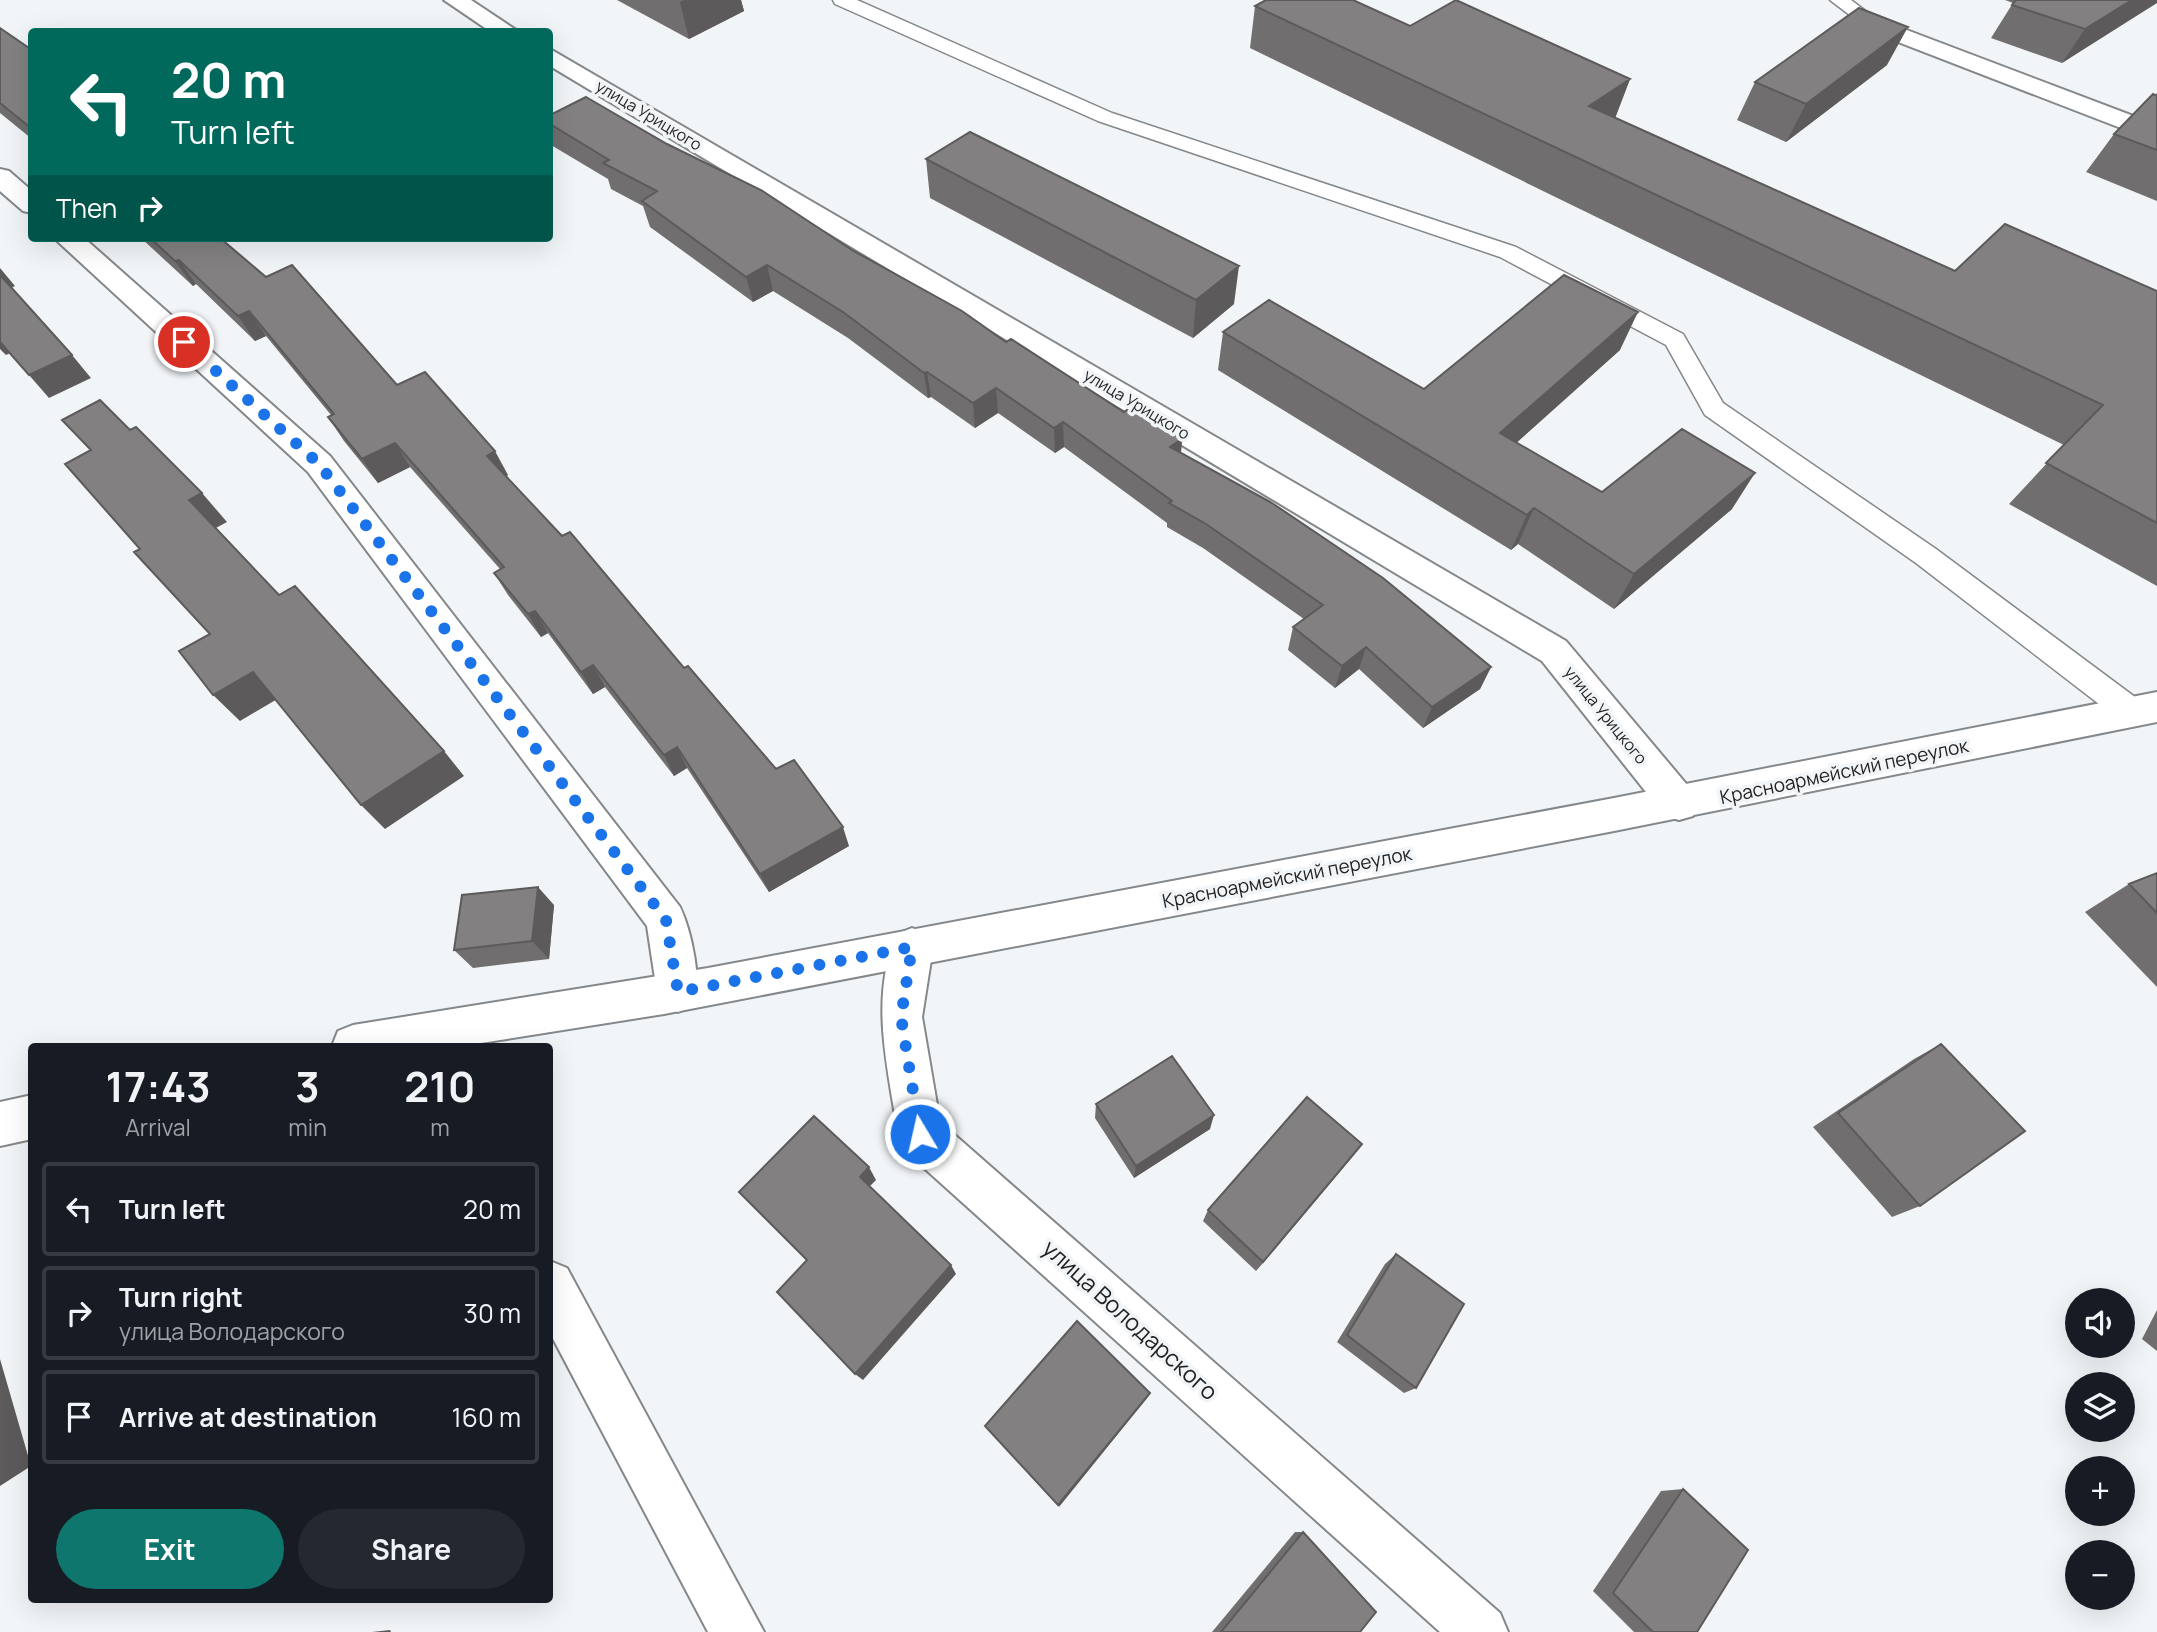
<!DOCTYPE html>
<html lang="en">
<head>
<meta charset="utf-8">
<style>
  :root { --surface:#171b24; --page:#242831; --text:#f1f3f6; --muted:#9ea1a6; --line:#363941; --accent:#0f766e }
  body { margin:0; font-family:Manrope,sans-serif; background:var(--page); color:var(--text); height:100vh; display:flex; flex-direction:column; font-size:26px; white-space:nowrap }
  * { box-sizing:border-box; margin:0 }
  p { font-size:23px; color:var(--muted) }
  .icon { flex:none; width:38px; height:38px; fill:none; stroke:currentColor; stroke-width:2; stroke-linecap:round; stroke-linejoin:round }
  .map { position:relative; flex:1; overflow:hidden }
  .side { position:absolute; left:28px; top:1043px; width:525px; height:560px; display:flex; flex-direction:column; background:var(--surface); border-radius:7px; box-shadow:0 7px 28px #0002 }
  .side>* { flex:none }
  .hud { position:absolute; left:28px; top:28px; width:525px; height:214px; border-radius:7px; box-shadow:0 7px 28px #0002; background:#00695c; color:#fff; overflow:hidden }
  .controls { position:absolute; left:2065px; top:1288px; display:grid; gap:14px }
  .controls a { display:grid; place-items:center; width:70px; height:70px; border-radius:50%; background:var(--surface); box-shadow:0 7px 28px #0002; font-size:35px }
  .pin { position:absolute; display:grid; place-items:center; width:60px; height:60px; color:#fff; margin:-30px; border:4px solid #fff; border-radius:50%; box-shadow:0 2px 7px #0007 }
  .me { position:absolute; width:77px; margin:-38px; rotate:351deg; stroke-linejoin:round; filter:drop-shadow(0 0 5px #0008) }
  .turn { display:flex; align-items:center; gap:24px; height:147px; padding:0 28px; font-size:32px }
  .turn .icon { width:91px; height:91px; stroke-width:2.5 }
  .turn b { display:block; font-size:49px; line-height:60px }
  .then { display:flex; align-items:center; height:66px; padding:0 28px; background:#0003; gap:14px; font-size:26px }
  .eta { display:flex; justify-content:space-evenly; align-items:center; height:119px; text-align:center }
  .eta b { font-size:42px; font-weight:700; line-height:49px }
  .primary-button { display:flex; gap:14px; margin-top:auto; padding:14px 28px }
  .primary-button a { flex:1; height:80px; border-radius:42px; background:var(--accent); color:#fff; font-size:28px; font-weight:700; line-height:80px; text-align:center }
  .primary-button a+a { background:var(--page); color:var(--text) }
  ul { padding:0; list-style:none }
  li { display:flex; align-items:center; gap:21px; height:94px; margin:0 14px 10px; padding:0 14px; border:4px solid var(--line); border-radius:7px }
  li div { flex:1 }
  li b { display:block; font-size:26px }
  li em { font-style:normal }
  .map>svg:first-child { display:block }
</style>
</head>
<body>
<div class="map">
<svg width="2157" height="1632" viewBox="0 0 2157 1632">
  <rect width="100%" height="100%" fill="#f2f5f8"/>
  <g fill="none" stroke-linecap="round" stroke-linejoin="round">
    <!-- service casing -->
    <g stroke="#84888a" stroke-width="3">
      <path id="service" d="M833,0H857L1112,113L1516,247L1683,334L1723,403L1936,549L2143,703L2147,712L2143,721L2132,724L2121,721L1916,563L1705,415L1666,345L1500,257L1098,121L835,4Z
        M1830,0H1851L1884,25L1882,29H1868Z"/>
    </g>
    <!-- minor casing -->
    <g stroke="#84888a" stroke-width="4">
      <path id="minor" d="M444,0H471L519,32H491Z
        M1875,18L2157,125V142L1867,30L1863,25L1867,20Z
        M550,49L1566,641L1693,792L1698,804L1693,816L1679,820L1665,816L1542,661L550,66Z
        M0,169L9,171L32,191V213L23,211L0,191Z
        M54,238H84L330,456L680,907C691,930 703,983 693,1006L678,1012L663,1006L657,992L647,926L308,472Z
        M912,928L927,934L933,947L922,1017L940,1122L1500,1613L1508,1632H1440L904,1150L898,1134C888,1068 869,998 897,934Z
        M550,1261L567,1268L764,1632H708L550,1333Z"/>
    </g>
    <!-- tertiary casing -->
    <g stroke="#84888a" stroke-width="4">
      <path id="tertiary" d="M2157,692V722L1614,831L664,1014L462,1046H332L338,1031L353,1025L708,968L1614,798Z
        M32,1095V1139L0,1146V1102Z"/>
    </g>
    <!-- service -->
    <use href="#service" fill="#fff" fill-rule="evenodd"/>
    <!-- minor -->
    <use href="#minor" fill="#fff" fill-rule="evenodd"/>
    <!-- tertiary -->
    <use href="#tertiary" fill="#fff" fill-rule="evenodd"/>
  </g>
  <!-- wall -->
  <path fill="#716e70" d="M617,0H741L744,11L689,39Z
    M2005,0H2157L2062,63L1991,38L2013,3Z
    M1255,6L1410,26L1630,79L1615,118L1955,271L2157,291V586L2009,504L2064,445L1250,48Z
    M0,28L32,50V139L0,113Z
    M1887,65L1786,142L1737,120L1755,82Z
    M2157,93V201L2086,172L2114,134Z
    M550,115L852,250L1124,412L1182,439L1181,453L1491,667L1480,689L1423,728L1359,669L1335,688L1288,650L1293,627L1304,619L1203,548L1167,527V523L1064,447L1055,453L998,413L975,428L931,397L928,398L848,338L773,291L753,302L650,227L643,206L611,189L608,179L551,145L550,140Z
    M926,159L1234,304L1193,338L930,198Z
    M141,238H225L223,241L266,277L508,475L506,476L776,769L849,846L769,892L687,768L674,776L605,687L593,694L548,633L541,637L508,595L494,573L500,569L410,467L378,483L344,441L328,417L331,415L266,336L255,341L196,284L193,286Z
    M1223,332L1424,389L1620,350L1516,443L1602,492L1732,509L1614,609L1518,544L1511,550L1218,370Z
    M2157,873V987L2085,912L2129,884Z
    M554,905L549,959L473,968L454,950Z
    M1941,1044L1920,1206L1892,1217L1813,1127L1914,1059Z
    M1096,1104L1210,1129L1134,1178L1095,1118Z
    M1352,1157L1256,1271L1203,1221L1208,1210Z
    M1396,1254L1416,1388L1404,1393L1337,1342L1385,1264Z
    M2157,1310V1351L2142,1339Z
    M1683,1489L1697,1632H1634L1593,1591L1661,1491Z
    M1295,1532H1303L1360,1632H1212Z"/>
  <!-- shaded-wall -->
  <path fill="#5c5a5b" d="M684,0H741L744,11L689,39L680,2Z
    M2132,0H2157V3L2062,63L2085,29Z
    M1908,27L1887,65L1786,142L1806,104Z
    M1630,79L1614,121L1589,106Z
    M179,260L196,284L193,286L175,261Z
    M767,265L773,291L753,302L746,277Z
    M1239,266L1234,304L1193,338L1196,300Z
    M0,268L15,286L11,288L0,275Z
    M249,311L266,336L255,341L238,316Z
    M1638,312L1620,350L1486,470L1500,433Z
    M0,341L10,353L6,355L0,349Z
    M72,355L91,378L49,398L29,375Z
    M927,372L931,397L928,398L924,373Z
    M996,388L998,413L975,428L973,403Z
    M1063,422L1064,447L1055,453L1054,428Z
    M1182,439L1180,463L1170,447Z
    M395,443L410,467L378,483L362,459Z
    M495,451L508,475L500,480L487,456Z
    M1755,473L1732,509L1614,609L1634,574Z
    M202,493L227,522L214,529L189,500Z
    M1534,508L1518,544L1511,550L1527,515Z
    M535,611L548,633L541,637L528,614Z
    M1366,647L1359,669L1335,688L1342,666Z
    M593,665L605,687L593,694L581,672Z
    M1491,667L1480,689L1423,728L1432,707Z
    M253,672L279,698L240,721L213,695Z
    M677,747L687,768L674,776L664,755Z
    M444,751L464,776L385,829L361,805Z
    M843,827L849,846L769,892L760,874Z
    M538,887L554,905L549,959L532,941Z
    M1214,1115L1210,1129L1134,1178L1136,1166Z
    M1362,1144L1352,1157L1256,1271L1263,1262Z
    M869,1167L876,1180L867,1189L860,1177Z
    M951,1265L956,1274L863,1380L855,1374Z
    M0,1359L31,1466L0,1486Z
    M1150,1393L1147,1398L1059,1507L1058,1505Z
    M390,1630L391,1632H372Z"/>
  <!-- building -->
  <path fill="#838082" stroke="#5c5a5b" stroke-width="2" d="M1266,0H1353L1410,26L1456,0L1630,79L1589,106L1955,271L2005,224L2157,291V523L2046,463L2103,405L1255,6Z
    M2016,0H2132L2085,29L2012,5Z
    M1859,8L1908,27L1806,104L1755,82Z
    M0,28L32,50V129L0,103Z
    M2153,94L2157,96V150L2114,134Z
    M586,97L667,144L761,190L852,250L962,311L1006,342L1011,339L1124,412L1134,405L1182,439L1170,447L1272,503L1383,578L1491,667L1432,707L1366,647L1342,666L1293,627L1323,605L1206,524L1169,503L1172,501L1063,422L1054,428L996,388L973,403L927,372L924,373L843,312L767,265L746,277L642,201L657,191L603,163L609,160L550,124V115Z
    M970,132L1239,266L1196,300L926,159Z
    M150,238H220L266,277L292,265L397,385L425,372L495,451L487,456L562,536L570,532L684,668L688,666L776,769L794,760L843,827L760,874L677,747L664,755L593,665L581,672L535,611L528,614L494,573L504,567L395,443L362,459L328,417L334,414L249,311L238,316L179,260L175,261Z
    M0,275L72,355L29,375L0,342Z
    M1564,275L1638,312L1500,433L1602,492L1682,429L1755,473L1634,574L1534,508L1527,515L1223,332L1269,300L1424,389Z
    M100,400L130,430L136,427L202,493L189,500L279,595L295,586L444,751L361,805L253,672L213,695L179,651L210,634L134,552L140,549L65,464L91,450L62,420Z
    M2157,873V913L2129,884Z
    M538,887L532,941L454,950L462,895Z
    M1941,1044L2025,1131L1920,1206L1838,1113Z
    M1172,1056L1214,1115L1136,1166L1096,1104Z
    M1307,1097L1362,1144L1263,1262L1208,1210Z
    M814,1116L869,1167L860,1177L951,1265L855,1374L777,1292L807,1260L739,1192Z
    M1396,1254L1464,1304L1416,1388L1347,1335Z
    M1077,1321L1150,1393L1058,1505L985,1426Z
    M1683,1489L1748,1550L1697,1632H1653L1613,1593Z
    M1303,1532L1376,1612L1360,1632H1221Z"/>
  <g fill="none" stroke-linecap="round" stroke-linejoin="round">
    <!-- route -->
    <path stroke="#1a73e8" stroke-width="12" stroke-dasharray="0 21.6" d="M184,342L319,464L352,507L666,920L678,992L912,947L901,1017L920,1134"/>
  </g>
  <g text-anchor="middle" stroke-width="7" stroke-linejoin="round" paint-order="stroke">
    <!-- far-street labels -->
    <g font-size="16" fill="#1f2021" stroke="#f2f5f8">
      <text transform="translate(649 115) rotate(31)" y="6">улица Урицкого</text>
      <text transform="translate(1137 404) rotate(31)" y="6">улица Урицкого</text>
      <text transform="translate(1606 715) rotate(51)" y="6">улица Урицкого</text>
    </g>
    <!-- street labels -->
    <g font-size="19" fill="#1f2021" stroke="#f2f5f8">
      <text transform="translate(1844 771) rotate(-12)" y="7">Красноармейский переулок</text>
      <text transform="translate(1287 877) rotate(-11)" y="7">Красноармейский переулок</text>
    </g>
    <!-- near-street labels -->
    <g font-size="23" fill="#1f2021" stroke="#f2f5f8">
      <text transform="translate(1130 1320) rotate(42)" y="8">улица Володарского</text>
    </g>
  </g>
</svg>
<div class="controls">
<a><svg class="icon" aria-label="sound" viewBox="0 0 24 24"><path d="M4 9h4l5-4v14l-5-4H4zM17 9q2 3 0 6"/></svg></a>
<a><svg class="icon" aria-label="layers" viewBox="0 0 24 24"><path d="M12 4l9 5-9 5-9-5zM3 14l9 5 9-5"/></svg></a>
<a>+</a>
<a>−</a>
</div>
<div class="pin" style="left:184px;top:342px;background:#d93025"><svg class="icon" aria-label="arrive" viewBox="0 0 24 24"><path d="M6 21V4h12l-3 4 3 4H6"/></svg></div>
<svg class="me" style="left:920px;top:1134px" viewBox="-20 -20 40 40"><circle r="17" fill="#1a73e8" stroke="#fff" stroke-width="3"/><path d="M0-11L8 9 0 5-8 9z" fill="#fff"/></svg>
<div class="hud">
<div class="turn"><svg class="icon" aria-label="left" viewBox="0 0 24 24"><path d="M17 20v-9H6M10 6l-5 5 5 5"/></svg><div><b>20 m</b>Turn left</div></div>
<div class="then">Then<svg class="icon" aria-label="right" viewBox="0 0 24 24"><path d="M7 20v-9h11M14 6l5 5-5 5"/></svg></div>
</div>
<section class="side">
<div class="eta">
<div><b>17:43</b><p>Arrival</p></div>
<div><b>3</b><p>min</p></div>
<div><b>210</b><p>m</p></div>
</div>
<ul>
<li><svg class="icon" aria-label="left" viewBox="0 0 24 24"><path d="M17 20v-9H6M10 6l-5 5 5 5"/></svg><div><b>Turn left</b></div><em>20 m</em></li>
<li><svg class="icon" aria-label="right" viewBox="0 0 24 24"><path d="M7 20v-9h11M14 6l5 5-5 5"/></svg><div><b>Turn right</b><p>улица Володарского</p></div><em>30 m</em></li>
<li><svg class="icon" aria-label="arrive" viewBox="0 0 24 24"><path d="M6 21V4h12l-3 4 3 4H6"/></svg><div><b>Arrive at destination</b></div><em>160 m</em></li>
</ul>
<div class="primary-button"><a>Exit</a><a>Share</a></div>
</section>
</div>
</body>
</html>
